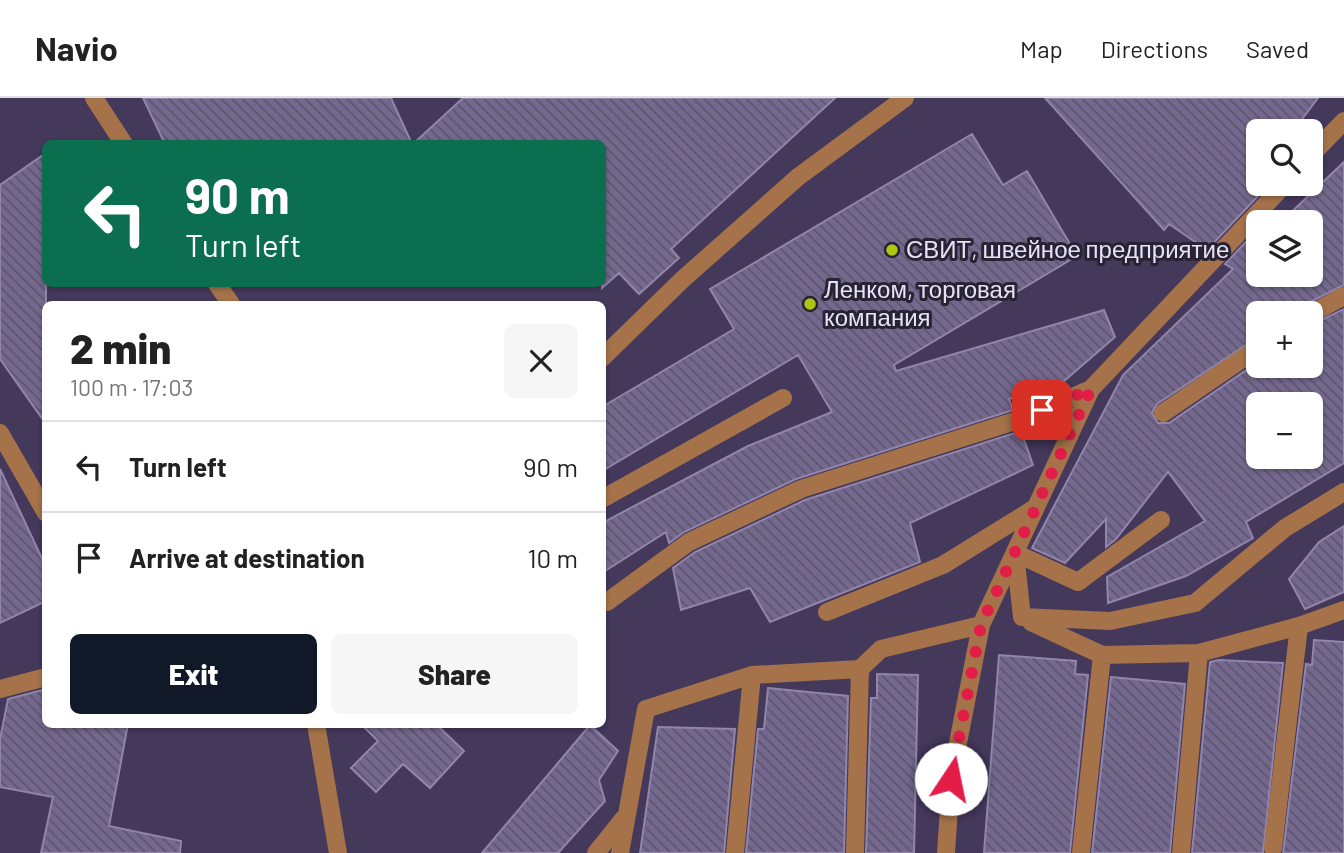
<!DOCTYPE html>
<html lang="en">
<head>
<meta charset="utf-8">
<style>
  :root { --surface:#fff; --page:#f6f6f6; --text:#222; --muted:#767676; --line:#e0e0e0; --accent:#111827 }
  body { margin:0; font-family:Barlow,sans-serif; background:var(--page); color:var(--text); height:100vh; display:flex; flex-direction:column; font-size:26px; white-space:nowrap }
  * { box-sizing:border-box; margin:0 }
  p { font-size:23px; color:var(--muted) }
  .icon { flex:none; width:38px; height:38px; fill:none; stroke:currentColor; stroke-width:2; stroke-linecap:round; stroke-linejoin:round }
  .map { position:relative; flex:1; overflow:hidden }
  .panel { position:absolute; left:42px; top:203px; width:564px; height:427px; display:flex; flex-direction:column; background:var(--surface); border-radius:10px; box-shadow:0 2px 5px #0004 }
  .panel>* { flex:none }
  .top-card { position:absolute; left:42px; top:42px; width:564px; height:147px; border-radius:10px; box-shadow:0 2px 5px #0004; background:#0b6e4f; color:#fff; overflow:hidden }
  .tools { position:absolute; left:1246px; top:21px; display:grid; gap:14px }
  .tools a { display:grid; place-items:center; width:77px; height:77px; border-radius:10px; background:var(--surface); box-shadow:0 2px 5px #0004; font-size:35px }
  .pin { position:absolute; display:grid; place-items:center; width:60px; height:60px; color:#fff; margin:-30px; border-radius:14px; box-shadow:0 4px 10px #0006 }
  .me { position:absolute; width:77px; margin:-38px; rotate:11deg; stroke-linejoin:round; filter:drop-shadow(0 0 5px #0008) }
  .turn { display:flex; align-items:center; gap:24px; height:147px; padding:0 28px; font-size:32px }
  .turn .icon { width:91px; height:91px; stroke-width:2.5 }
  .turn b { display:block; font-size:49px; line-height:60px }
  .round { display:grid; place-items:center; flex:none; width:74px; height:74px; border-radius:10px; background:var(--page) }
  .headline { display:flex; align-items:center; justify-content:space-between; height:119px; padding:0 28px }
  h1 { font-size:42px; font-weight:800; line-height:52px }
  .button { display:flex; gap:14px; margin-top:auto; padding:14px 28px }
  .button a { flex:1; height:80px; border-radius:10px; background:var(--accent); color:#fff; font-size:28px; font-weight:800; line-height:80px; text-align:center }
  .button a+a { background:var(--page); color:var(--text) }
  ul { padding:0; list-style:none }
  li { display:flex; align-items:center; gap:21px; height:91px; padding:0 28px; border-top:2px solid var(--line) }
  li div { flex:1 }
  li b { display:block; font-size:26px }
  li em { font-style:normal }
  header { display:flex; align-items:center; gap:42px; box-sizing:border-box; height:98px; padding:0 35px; background:var(--surface); border-bottom:2px solid var(--line) }
  header strong { font-size:33px }
  nav { display:flex; gap:38px; margin-inline-start:auto; font-size:24px }
  .map>svg:first-child { display:block }
</style>
</head>
<body>
<header>
<strong>Navio</strong>
<nav><a>Map</a><a>Directions</a><a>Saved</a></nav>
</header>
<div class="map">
<svg width="1344" height="755" viewBox="0 0 1344 755">
  <defs>
    <pattern id="building-back-hatch" width="6" height="6" patternUnits="userSpaceOnUse" patternTransform="scale(1.75)"><rect width="6" height="6" fill="#74688e"/><path d="M-1 5l2 2M0 0l6 6M5-1l2 2" fill="none" stroke="#5c566c"/></pattern>
  </defs>
  <rect width="100%" height="100%" fill="#44385b"/>
  <!-- building -->
  <path fill="url(#building-back-hatch)" stroke="#9185ac" stroke-width="2" fill-rule="evenodd" d="M143,0H391L412,46H165Z
    M463,0H835L671,151L679,160L639,196L619,175L602,190V46H413Z
    M1045,0H1318L1293,33H1258V98L1207,152L1169,126L1164,132Z
    M972,36L1003,87L1027,73L1077,158L894,267L896,273L1104,212L1115,239L1064,283L1009,301L1013,312L796,381L684,434L669,445L666,434L602,475V425L748,348L832,314L798,257L602,373V309L734,231L710,191Z
    M46,55V326L0,261V87Z
    M1344,64V187L1306,206L1300,215H1258V239L1157,306L1152,315L1158,325H1169L1258,264V268H1311V227L1344,211V365L1246,424L1253,440L1186,478L1108,505L1107,479L1205,423L1168,374L1116,441L1106,449V421L1065,465L1032,450L1123,277L1233,171L1225,166L1258,131V177H1311V124H1281ZM1258,306H1311V359H1258Z
    M1021,333L1033,367L910,425L920,464L770,524L750,490L681,512L673,470L695,454L805,402Z
    M0,371L46,469V503L0,525Z
    M1344,428V494L1305,511L1289,481L1319,444Z
    M1314,542L1344,544V755H1283L1306,566L1312,567Z
    M999,557L1076,563L1075,576L1088,577L1070,755H984Z
    M1219,562L1283,565L1263,755H1192L1210,564Z
    M877,576L918,577L914,755H866L871,600H877Z
    M1111,579L1185,586L1170,755H1092Z
    M768,590L848,598L844,755H746L758,631H764Z
    M46,591V626H128L109,728L181,743L180,755H41L53,699L0,689V641L8,601Z
    M361,626H436L464,653L430,690L403,666L376,694L351,670L378,643Z
    M590,627L618,653L599,682L605,703L558,755H482Z
    M658,629L735,631L724,755H640Z"/>
  <g fill="none" stroke-linecap="round" stroke-linejoin="round">
    <!-- minor -->
    <path stroke="#a57249" stroke-width="18" d="M94,0L124,46
      M1311,57L1344,23
      M217,186L231,206
      M1311,216L1344,198
      M602,260L683,181L798,79L905,0
      M1163,315L1258,250
      M0,335L46,415
      M602,401L783,300
      M602,502L607,504L689,444L801,391L1018,322L1091,291
      M827,514L943,467L1035,410
      M1022,519L1110,523L1195,505L1285,430L1344,394
      M1022,519L1015,455L1078,484L1161,422
      M1031,524L1102,557L1081,754
      M1299,528L1344,512
      M1199,555L1299,528L1273,750
      M1102,557L1199,555L1181,755
      M0,591L46,579
      M316,626L338,755
      M855,754L860,571
      M596,755L624,720
      M620,755L646,611L752,577L860,571L881,551L981,527
      M735,755L752,577
      M946,755L951,681L981,527L1091,291L1285,86"/>
  </g>
  <g fill="none" stroke-linecap="round" stroke-linejoin="round">
    <!-- route -->
    <path stroke="#e11d48" stroke-width="12" stroke-dasharray="0 21.6" d="M951,681L981,527L1091,291L1042,312"/>
  </g>
  <!-- markers -->
  <g fill="#adc610" stroke="#282333" stroke-width="2.5">
    <circle cx="892" cy="152" r="7"/>
    <circle cx="810" cy="206" r="7"/>
  </g>
  <g text-anchor="middle" stroke-width="6" stroke-linejoin="round" paint-order="stroke">
    <!-- poi labels -->
    <g font-size="24" fill="#e7e1f7" stroke="#282333" text-anchor="start">
      <text x="906" y="160">СВИТ, швейное предприятие</text>
      <text x="824" y="200">Ленком, торговая<tspan x="824" dy="28">компания</tspan></text>
    </g>
  </g>
</svg>
<div class="tools">
<a><svg class="icon" aria-label="search" viewBox="0 0 24 24"><circle cx="10" cy="10" r="6"/><path d="M15 15l6 6"/></svg></a>
<a><svg class="icon" aria-label="layers" viewBox="0 0 24 24"><path d="M12 4l9 5-9 5-9-5zM3 14l9 5 9-5"/></svg></a>
<a>+</a>
<a>−</a>
</div>
<div class="pin" style="left:1042px;top:312px;background:#d93025"><svg class="icon" aria-label="arrive" viewBox="0 0 24 24"><path d="M6 21V4h12l-3 4 3 4H6"/></svg></div>
<svg class="me" style="left:951px;top:681px" viewBox="-20 -20 40 40"><circle r="19" fill="#fff"/><path d="M0-13L10 11 0 6-10 11z" fill="#e11d48"/></svg>
<div class="top-card">
<div class="turn"><svg class="icon" aria-label="left" viewBox="0 0 24 24"><path d="M17 20v-9H6M10 6l-5 5 5 5"/></svg><div><b>90 m</b>Turn left</div></div>
</div>
<section class="panel">
<div class="headline"><div><h1>2 min</h1><p>100 m · 17:03</p></div><a class="round"><svg class="icon" aria-label="close" viewBox="0 0 24 24"><path d="M6 6l12 12M18 6L6 18"/></svg></a></div>
<ul>
<li><svg class="icon" aria-label="left" viewBox="0 0 24 24"><path d="M17 20v-9H6M10 6l-5 5 5 5"/></svg><div><b>Turn left</b></div><em>90 m</em></li>
<li><svg class="icon" aria-label="arrive" viewBox="0 0 24 24"><path d="M6 21V4h12l-3 4 3 4H6"/></svg><div><b>Arrive at destination</b></div><em>10 m</em></li>
</ul>
<div class="button"><a>Exit</a><a>Share</a></div>
</section>
</div>
</body>
</html>
